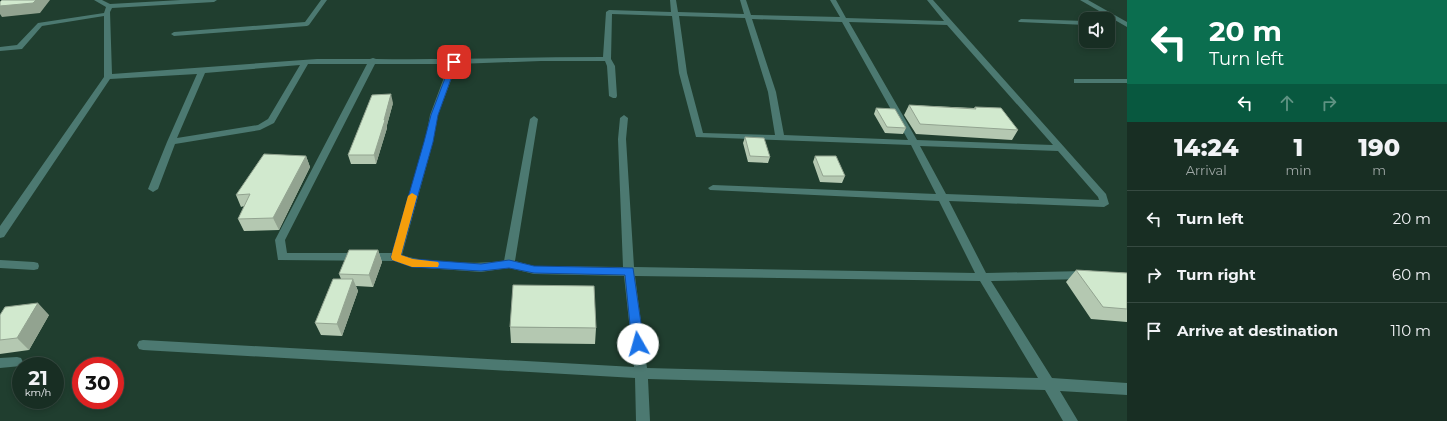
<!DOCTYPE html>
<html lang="en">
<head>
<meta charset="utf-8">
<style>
  :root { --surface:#182e23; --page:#253a30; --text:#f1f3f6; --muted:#9fa8a6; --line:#364a41 }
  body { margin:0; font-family:Montserrat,sans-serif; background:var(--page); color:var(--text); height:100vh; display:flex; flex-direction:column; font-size:15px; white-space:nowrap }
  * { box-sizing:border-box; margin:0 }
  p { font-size:13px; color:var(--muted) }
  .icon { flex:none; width:22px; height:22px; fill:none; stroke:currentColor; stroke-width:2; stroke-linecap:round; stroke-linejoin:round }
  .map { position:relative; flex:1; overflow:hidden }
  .side { display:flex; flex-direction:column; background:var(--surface); width:320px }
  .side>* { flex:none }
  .top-card { background:#0b6e4f; color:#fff; overflow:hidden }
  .buttons { position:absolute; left:1079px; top:12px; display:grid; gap:8px }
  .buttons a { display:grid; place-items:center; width:36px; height:36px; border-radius:8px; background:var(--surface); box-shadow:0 2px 6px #0003,0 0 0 1px var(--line); font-size:20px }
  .speed { position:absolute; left:12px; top:357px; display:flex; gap:8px; font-size:20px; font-weight:700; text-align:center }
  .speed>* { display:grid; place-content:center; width:52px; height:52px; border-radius:50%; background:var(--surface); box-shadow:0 2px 6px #0003,0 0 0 1px var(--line); line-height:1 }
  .speed small { font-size:10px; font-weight:400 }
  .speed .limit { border:6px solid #d22; background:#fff; color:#111 }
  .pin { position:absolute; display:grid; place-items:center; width:34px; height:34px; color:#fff; margin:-17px; border-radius:8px; box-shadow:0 2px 6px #0006 }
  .me { position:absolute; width:44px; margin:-22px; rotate:353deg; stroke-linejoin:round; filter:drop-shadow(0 0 3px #0008) }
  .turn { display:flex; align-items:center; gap:14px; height:84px; padding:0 16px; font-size:18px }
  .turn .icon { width:52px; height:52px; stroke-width:2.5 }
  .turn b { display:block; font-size:28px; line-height:34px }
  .lanes { display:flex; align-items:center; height:38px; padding:0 16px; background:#0003; justify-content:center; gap:20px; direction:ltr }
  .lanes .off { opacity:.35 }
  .eta { display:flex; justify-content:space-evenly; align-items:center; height:68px; text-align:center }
  .eta b { font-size:24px; font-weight:800; line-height:28px }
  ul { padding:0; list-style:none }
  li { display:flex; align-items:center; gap:12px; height:56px; padding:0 16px; border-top:1px solid var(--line) }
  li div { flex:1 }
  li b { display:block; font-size:15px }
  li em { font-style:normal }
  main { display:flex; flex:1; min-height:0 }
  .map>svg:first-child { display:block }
</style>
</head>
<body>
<main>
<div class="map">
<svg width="1127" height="421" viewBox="0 0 1127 421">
  <rect width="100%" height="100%" fill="#203e2f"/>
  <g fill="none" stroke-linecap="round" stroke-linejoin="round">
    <!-- minor -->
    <path fill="#4c7971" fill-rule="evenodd" d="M94,0H102L110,4L181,0H217L214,2L112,8L110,12L112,74L317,59H370L373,58L376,59C452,60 528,57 603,57L606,12L609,10L671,12L670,0H676L678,12L744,14L740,0H746L751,15L840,17L830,0H836L846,18L944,21L927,0H933L1106,194L1109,204L1104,207L949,201L986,273L1085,271L1089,272L1091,275L1089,278L1085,279L991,281L1052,378L1127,383V395L1060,391L1078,421H1063L1045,390L648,379L650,421H636L635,378L143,350L139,349L137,345L139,341L143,340L634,367L624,276L534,274L509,268L481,272L412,267L395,261L278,260L275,240L367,64H308L274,123L260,130L175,144L158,189L153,192L148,189L167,142L197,74L110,79L4,237L0,238V226L104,77V16L42,26L22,49L0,51V47L17,45L38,23L104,13L106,7ZM612,14L672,16L679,73L696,137L911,145L936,194L713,185L708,188L710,190L939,201L975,273L634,267L626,139L628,118L624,115L620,118L618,139L623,267L534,266L515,261L538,119L534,116L530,119L504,261C477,264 427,264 402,255L433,142L438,115L457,64L541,61H605L607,66L609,96L613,98H616L617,96L615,66L611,59ZM679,16L745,18L768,92L775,135L703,133L687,73ZM752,19L842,22L908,140L784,135L776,92ZM849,22L947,25L1053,145L917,140ZM375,64H449L430,115L425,142L392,253H287L285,240ZM300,65L268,119L258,125L177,138L205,73ZM920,146L1058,151L1098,197L1099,200L946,194ZM635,276L980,281L1038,378L647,368Z
      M321,0H327L309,25L307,26L174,36L171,34L174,32L305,22Z
      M1080,0H1088L1127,22V27Z
      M1021,19L1086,21V25L1019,22L1018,21Z
      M1074,79H1127V83H1074Z
      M0,260L34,262L38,263L39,266L38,269L34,270L0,268Z
      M17,357L21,358L23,362L21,366L0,368V358Z"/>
  </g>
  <!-- wall -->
  <path fill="#b4c8b1" d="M393,103L387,125V128L376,164H351L348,155Z
    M909,105L974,108L975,107L1018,130L1012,140L916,134L904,115Z
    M876,108L906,128L903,134L885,133L874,114Z
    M745,137L770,157L768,163L748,162L743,143Z
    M306,156L310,167L279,230L244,231L238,219L244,206L241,207L236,195Z
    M815,156L845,176L842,183L820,182L813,162Z
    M378,250L382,262L373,287L356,286L358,291L342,336L321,335L315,323L341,279L339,274Z
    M1076,270L1127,273V322L1091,319L1066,282Z
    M0,315H49L29,350L0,354Z
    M510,327L596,328L595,344L511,343Z"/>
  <!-- shaded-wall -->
  <path fill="#92a390" d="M36,0H50L40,13L2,17L0,14V6Z
    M391,94L393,103L387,125V128L376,164L374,155Z
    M306,156L310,167L279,230L273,218Z
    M378,250L382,262L373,287L369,275Z
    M353,279L358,291L342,336L337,324Z
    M38,303L49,315L29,350L17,338Z"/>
  <!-- building -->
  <path fill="#d1e9ce" stroke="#92a390" d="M2,0H36L33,3L0,6V2Z
    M391,94L384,120H385L374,155H348L372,95Z
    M909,105L976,109L975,107L1001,108L1018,130L920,124Z
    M876,108L895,109L906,128L887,127Z
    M745,137L764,138L770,157L750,156Z
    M264,154L306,156L273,218L238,219L250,194L236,195Z
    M815,156H836L845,176H823Z
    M349,250H378L369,275L339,274Z
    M1076,270L1127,273V309L1103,307Z
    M333,279H353L337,324L315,323Z
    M513,285L594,286L596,328L510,327Z
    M38,303L17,338L0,340V315L5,307Z"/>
  <!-- route -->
  <path fill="#1a73e8" stroke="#114b97" d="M452,60L457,62L438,115L433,142L401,255L413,259L481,264L509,260L534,266L633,268L644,344L642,347L638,349L634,347L632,344L625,275L534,273L509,268L481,271L412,267L392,260L391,257L424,142L431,115Z"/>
  <!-- slow -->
  <path fill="#f59e0b" d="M412,193L417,196L401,255L413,259L438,262L439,264L438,267H412L392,260L391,257L408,196Z"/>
</svg>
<div class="buttons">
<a><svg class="icon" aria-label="sound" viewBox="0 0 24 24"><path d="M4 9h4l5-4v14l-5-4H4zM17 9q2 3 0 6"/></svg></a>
</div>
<div class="speed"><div>21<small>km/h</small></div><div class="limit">30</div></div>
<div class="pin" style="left:454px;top:62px;background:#d93025"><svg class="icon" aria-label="arrive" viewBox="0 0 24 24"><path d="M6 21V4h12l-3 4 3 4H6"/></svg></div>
<svg class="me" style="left:638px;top:344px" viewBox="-20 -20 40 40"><circle r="19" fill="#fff"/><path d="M0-13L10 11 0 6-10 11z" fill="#1a73e8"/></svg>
</div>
<section class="side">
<div class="top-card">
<div class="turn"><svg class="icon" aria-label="left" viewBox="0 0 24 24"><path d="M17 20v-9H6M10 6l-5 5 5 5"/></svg><div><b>20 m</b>Turn left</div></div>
<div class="lanes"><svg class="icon" aria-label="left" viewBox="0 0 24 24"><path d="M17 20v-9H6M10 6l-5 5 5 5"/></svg><svg class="icon off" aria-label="ahead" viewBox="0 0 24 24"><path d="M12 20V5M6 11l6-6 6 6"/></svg><svg class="icon off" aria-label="right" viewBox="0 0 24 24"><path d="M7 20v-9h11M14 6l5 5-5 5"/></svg></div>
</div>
<div class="eta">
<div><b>14:24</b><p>Arrival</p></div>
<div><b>1</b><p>min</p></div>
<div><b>190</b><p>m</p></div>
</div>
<ul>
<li><svg class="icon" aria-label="left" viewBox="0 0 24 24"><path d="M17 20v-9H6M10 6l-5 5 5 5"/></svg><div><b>Turn left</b></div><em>20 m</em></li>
<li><svg class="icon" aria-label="right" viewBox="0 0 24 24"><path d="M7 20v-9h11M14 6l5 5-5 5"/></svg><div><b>Turn right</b></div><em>60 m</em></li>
<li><svg class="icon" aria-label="arrive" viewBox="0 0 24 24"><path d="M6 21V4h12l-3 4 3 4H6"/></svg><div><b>Arrive at destination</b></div><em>110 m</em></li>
</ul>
</section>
</main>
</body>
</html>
